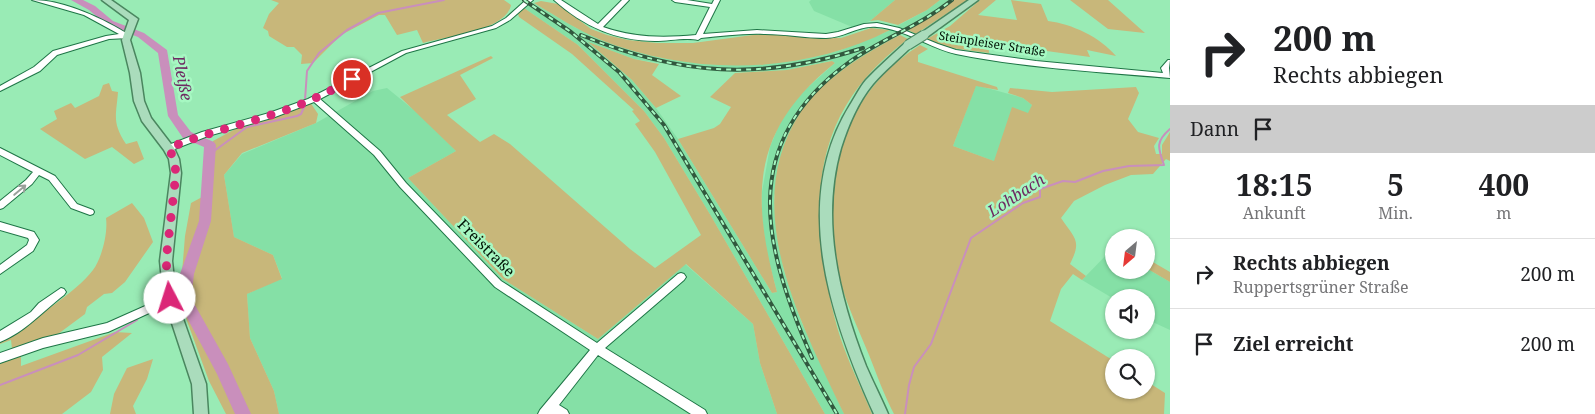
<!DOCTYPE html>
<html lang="de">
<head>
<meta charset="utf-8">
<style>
  :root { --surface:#fff; --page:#f6f6f6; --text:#202124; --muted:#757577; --line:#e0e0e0 }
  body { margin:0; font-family:"Noto Serif",serif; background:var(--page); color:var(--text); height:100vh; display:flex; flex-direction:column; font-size:19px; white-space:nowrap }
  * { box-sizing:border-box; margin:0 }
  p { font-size:16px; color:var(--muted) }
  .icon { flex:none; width:28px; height:28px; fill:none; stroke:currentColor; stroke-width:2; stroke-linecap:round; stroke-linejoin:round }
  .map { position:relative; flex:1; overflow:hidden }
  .details { display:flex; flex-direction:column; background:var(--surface); width:425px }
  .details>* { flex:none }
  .hud { background:#fff; color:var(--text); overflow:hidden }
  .needle { width:32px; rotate:208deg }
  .tools { position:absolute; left:1105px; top:229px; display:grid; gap:10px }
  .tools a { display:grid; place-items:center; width:50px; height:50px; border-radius:50%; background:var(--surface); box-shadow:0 1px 4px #0004; font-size:25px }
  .pin { position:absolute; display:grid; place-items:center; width:42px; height:42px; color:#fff; margin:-21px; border:2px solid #fff; border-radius:50%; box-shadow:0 1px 5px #0007 }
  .me { position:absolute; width:55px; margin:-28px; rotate:355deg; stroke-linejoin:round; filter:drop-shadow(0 0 4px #0008) }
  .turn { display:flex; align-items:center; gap:18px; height:105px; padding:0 20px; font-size:22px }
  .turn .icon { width:65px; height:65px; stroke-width:2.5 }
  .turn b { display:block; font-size:35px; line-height:42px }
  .then { display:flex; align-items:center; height:48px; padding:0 20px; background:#0003; gap:10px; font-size:19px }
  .eta { display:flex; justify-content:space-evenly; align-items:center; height:85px; text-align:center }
  .eta b { font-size:30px; font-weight:700; line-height:35px }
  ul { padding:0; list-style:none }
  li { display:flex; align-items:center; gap:15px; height:70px; padding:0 20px; border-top:1px solid var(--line) }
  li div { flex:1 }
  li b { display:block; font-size:19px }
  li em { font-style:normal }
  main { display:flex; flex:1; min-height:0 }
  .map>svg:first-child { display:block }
</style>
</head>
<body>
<main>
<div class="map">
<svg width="1170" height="414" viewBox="0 0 1170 414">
  <rect width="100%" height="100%" fill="#99ebb5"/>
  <!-- built -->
  <path fill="#85e0a6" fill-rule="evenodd" d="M811,0H895L870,21L852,27L814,11L809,2Z
    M940,0H954L941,10L856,61L817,92L774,196L776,229L784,271L801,321L844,414H825L711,216L664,138L644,111L578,45L524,8L534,3L576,28L661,58L705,64L754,65L809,58L841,50L884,33L927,10ZM590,43L634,59L711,71L755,72L787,70L832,61L835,63L797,97L781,120L770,147L762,192V216L766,250L777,292L772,293L678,139L656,108L632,80Z
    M976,85L1023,98L1032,105L1010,167L953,146Z
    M387,88L426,120L456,151L408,178L503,279L598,339L685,264L753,324L760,363L777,414H570L548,400L537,414H279L274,391L250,338L247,294L282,278L273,255L234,237L224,175L242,154L316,123L373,91Z
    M1113,248L1114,270H1146V268L1170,282V330L1146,319V298L1114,299L1082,280Z"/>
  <!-- green -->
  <path fill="#c8b77a" d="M271,0H504L511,5C506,31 445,37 423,43L417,30L397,35L385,15H379L341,35L313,63L301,64L302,55L294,47H287L269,36L268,31L263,28L269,14L279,3Z
    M895,0H940L927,10L898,25L878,20L870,21Z
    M954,0H967L916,34L908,30Z
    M980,0H996L978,15L1017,20L1011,0L1041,4L1048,21C1072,24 1100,37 1116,56L1087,50L1090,57L988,43L989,53L943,47L925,40L950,26Z
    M1070,0H1108L1145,33L1108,29Z
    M541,1L558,4L591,29L607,35L628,40L657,43H693L767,33L841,38L871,28L890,30C802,75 692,76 601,40C577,30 556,16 534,3Z
    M524,8L578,45L644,111L664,138L711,216L825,414H777L760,363L753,324L686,264L598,339L503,279L408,178L456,151L400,97L491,56L493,58L460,75L476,99L447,115L480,142L494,134L510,144L630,249L655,268L701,235L655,152L635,124L640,121L632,111L634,110L572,54L519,17L518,14Z
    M900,35L908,39C829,98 810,168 824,263C828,291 834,321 844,348C852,370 863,392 872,414H844C802,325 738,209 800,113C823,78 864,54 900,35Z
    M588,42L634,59L659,64L652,75L681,96L656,108L632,80Z
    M920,45L928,49L918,55V62L997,87L998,90L976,86L953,146L994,161L1012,107L1028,113L1032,105L1023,98L1008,93L1010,88L1052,92L1136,87L1139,93L1128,119L1138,132L1159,138L1154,146L1156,154H1162V145L1170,132V161L1166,159L1153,174L1131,175L1105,185L1074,201L1061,218C1075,239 1082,240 1070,264L1086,276L1082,280L1073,274L1061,289L1050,321L1114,361V390H1146V381L1165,393L1164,414H894C884,395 877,375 869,355C859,330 847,306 840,280C817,189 838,97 920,45Z
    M832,61L835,63C751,130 751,195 777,292L772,293L678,139L714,128L720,124L731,107L710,97L735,73L787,70Z
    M109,83L112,91L118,92C116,117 112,122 126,144L137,141L144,159L134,164L112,147L85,159L40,129L57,119L54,111L71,103L75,108L99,96L103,85Z
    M310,102L318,114L316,123L242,153L224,175L234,237L273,255L282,279L247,294L250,338L274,391L279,414H226L209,381L187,321L180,297L185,236L191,203L204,196L213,141L239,127Z
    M132,203L144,218L153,242L125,282L112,293L104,294L87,307L85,314L58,334L12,349L11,340L0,344V340C23,327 78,291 93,270C102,258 108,233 106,218Z
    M1146,258L1170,272V282L1146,268Z
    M115,332L132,333L102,357L103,370L91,392L62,414H0V362L21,353V366Z
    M153,359L147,379L133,406L136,414H110L114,394L127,368Z"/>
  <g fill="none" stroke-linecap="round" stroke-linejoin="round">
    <!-- stream -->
    <path stroke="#c98fbc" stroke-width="2" d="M305,100L307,71L319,53L347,30L378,13L444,0
      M210,154L247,127L297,116L301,114L305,105
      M0,385L78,355L137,320
      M905,414L909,385L914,367L931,344L971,238L1023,203L1040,197V189L1063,181L1075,182L1103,171L1129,166L1164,165C1158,148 1155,142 1170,129"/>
    <!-- river -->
    <path fill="#c98fbc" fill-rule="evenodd" d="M71,0H83L95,6L113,21L144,33L167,50L178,115L191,132L214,142L216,145L211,221L194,274L191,298L228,364L251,414H235L217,374L177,299L180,274L199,221L204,147L183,138L168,116L158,53L138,37L107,25L89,10Z"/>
    <!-- minor casing -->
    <g stroke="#1e7546" stroke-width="2">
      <path id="minor" d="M32,0C65,0 104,19 131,36L128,38L109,39L57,55L40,71L0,91V86L34,67L53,51L106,36L119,34L84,15Z
        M526,0H533L510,20L496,28L406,53L320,99L380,151L406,183L501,281L597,343L678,274L681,273L684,274L686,277L684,280L605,348L705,410L707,414H691L598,355L559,405L567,410L569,414H538L540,410L590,350L495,287L400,187L374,155L314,102L275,117L208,136L172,150H166L165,148L166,146L202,132L269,113L308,99L402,51L492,26L506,18Z
        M554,0H561L598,24L622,0H629L603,27C634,38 664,38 696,35L710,7L675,2L672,0H687L712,4L714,0H720L703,34L757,30L826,34L838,32L864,24L877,23L899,28L938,44L956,50L1036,61L1163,73L1161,68L1168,60H1170L1169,68L1170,78C1099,72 1025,68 956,54C929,48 905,29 877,27C859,25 844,38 826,38C805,38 785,34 765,34C744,33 722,36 701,38L698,40C687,37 668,41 655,41C616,41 583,26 554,0Z
        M0,148L55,176L77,204L93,210L94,212L93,214L90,215L71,208L49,180L39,175L32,184L3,208L0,209V201L26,180L33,172L0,155Z
        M0,222L34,232L39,240L33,251L0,274V265L27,245L29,240L28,238L0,230Z
        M61,288L64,289L66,292L64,295C43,311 25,332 0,342V331L31,312L39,303Z
        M170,295L173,296L175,299L173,302L108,332L43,348L0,363V353L43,338L107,323Z"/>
    </g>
    <!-- major casing -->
    <g stroke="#4a865f" stroke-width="3">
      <path id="major" d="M102,0H111L138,19L130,40L140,73L144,101L151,118L174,148L179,159L181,173L172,261L176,299L206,384L208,414H194L192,384L164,299L160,261L171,173L169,159L164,150L142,121L134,101L130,73L122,40L129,20Z
        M969,0H978L927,37H921V33Z
        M908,42L912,45L911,47C899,59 884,71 873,84C858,102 848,126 841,148C820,220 839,297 866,366C873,382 881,398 888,414H874C831,319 790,202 850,105C855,97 860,87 866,80C878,67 892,55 905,43Z"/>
    </g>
    <!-- minor -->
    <use href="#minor" fill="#fff" fill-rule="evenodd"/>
    <!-- major -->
    <use href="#major" fill="#aadcbc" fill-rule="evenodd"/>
    <!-- rail casing -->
    <g stroke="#31583e" stroke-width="4">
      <path id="rail" d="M524,0L571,32L619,72L664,125L837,414
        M581,35C680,76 761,81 863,48
        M812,358C764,248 736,145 848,63C881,39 920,26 952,0"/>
    </g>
    <!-- rail -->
    <use href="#rail" stroke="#a6f8c2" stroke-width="2" stroke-dasharray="5" stroke-linecap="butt"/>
    <!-- major-bridge casing -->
    <g stroke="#4a865f" stroke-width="11" stroke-linecap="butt">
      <path id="major-bridge" d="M908,45L924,35"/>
    </g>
    <!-- major-bridge -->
    <use href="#major-bridge" stroke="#aadcbc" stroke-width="9"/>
  </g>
  <!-- one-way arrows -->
  <defs><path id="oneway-shaft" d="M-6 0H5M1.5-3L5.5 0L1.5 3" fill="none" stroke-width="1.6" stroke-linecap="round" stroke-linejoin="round" transform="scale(1.25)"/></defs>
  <use stroke="#99a09b" href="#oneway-shaft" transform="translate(20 190) rotate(-40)"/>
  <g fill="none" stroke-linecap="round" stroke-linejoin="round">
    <!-- route -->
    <path stroke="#db2777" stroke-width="9" stroke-dasharray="0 16.2" d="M170,298L166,261L176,173L174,160L169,148C203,134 237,126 271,115C300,106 326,94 352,79"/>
  </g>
  <g text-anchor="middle" stroke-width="5" stroke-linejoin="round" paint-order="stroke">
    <!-- far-street labels -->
    <g font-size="12" fill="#001205" stroke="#a6f8c2">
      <text transform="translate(992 44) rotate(9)" y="4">Steinpleiser Straße</text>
    </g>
    <!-- street labels -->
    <g font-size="15" fill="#001205" stroke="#a6f8c2">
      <text transform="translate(486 248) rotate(45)" y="5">Freistraße</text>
    </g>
    <!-- water labels -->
    <g font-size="16" font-style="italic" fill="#6e2a62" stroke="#a6f8c2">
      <text transform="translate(183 78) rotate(79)" y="6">Pleiße</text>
      <text transform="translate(1016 195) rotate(-33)" y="6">Lohbach</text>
    </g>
  </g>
</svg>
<div class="tools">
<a><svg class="needle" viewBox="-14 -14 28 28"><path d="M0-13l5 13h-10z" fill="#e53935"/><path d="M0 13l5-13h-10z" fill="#757577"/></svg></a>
<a><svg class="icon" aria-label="sound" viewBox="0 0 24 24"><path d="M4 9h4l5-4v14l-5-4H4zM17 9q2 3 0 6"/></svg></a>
<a><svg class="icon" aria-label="search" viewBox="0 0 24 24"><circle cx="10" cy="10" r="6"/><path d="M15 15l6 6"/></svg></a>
</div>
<div class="pin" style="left:352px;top:79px;background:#d93025"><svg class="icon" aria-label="arrive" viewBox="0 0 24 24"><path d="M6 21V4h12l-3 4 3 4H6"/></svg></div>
<svg class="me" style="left:170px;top:298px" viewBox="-20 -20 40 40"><circle r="19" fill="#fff"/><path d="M0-13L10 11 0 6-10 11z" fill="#db2777"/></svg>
</div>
<section class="details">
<div class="hud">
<div class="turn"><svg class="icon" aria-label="right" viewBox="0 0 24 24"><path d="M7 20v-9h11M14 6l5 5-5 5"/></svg><div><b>200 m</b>Rechts abbiegen</div></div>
<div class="then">Dann<svg class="icon" aria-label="arrive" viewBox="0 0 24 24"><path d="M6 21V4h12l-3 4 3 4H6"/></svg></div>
</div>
<div class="eta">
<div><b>18:15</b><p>Ankunft</p></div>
<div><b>5</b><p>Min.</p></div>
<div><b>400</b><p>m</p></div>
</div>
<ul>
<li><svg class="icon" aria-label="right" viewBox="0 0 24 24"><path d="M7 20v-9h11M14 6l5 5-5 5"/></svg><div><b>Rechts abbiegen</b><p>Ruppertsgrüner Straße</p></div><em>200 m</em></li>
<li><svg class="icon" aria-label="arrive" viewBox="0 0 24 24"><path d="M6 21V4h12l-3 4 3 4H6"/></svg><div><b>Ziel erreicht</b></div><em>200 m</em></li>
</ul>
</section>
</main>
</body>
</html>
